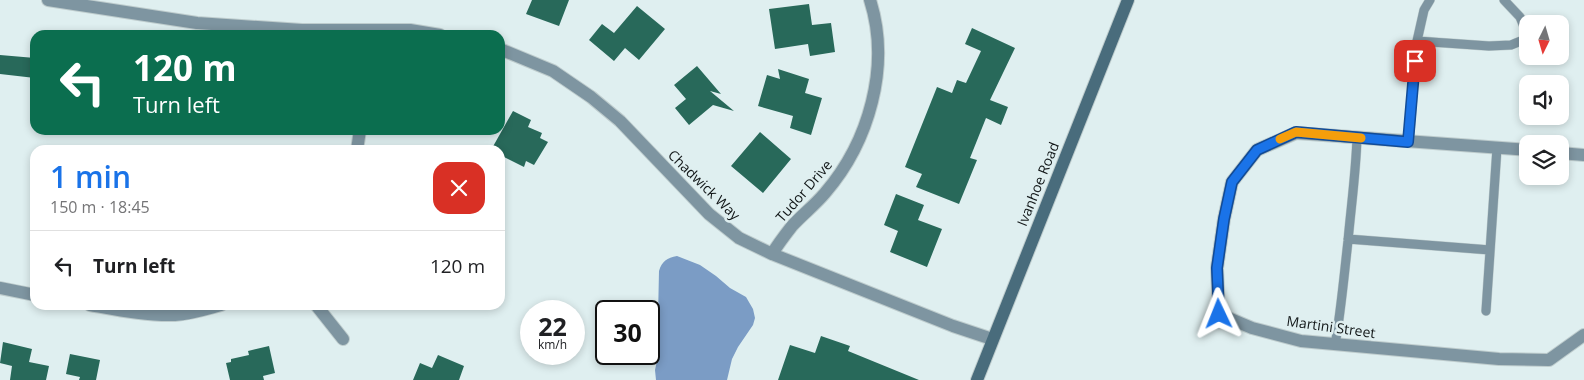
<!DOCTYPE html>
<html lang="en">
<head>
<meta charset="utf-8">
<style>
  :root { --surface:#fff; --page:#f2f2f2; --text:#202124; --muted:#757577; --line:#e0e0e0; --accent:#1a73e8 }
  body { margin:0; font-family:"Open Sans",sans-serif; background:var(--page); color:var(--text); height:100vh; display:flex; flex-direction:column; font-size:19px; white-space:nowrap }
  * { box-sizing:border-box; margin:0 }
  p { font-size:16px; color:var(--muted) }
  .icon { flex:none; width:28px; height:28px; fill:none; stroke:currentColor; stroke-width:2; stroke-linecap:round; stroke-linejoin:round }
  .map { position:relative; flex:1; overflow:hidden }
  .side { position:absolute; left:30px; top:145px; width:475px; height:165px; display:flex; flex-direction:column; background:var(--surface); border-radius:15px; box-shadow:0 2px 8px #0003 }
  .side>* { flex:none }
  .top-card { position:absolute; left:30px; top:30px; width:475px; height:105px; border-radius:15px; box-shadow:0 2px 8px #0003; background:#0b6e4f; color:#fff; overflow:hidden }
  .needle { width:32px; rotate:185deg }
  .controls { position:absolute; left:1519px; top:15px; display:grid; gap:10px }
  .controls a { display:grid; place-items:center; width:50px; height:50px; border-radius:10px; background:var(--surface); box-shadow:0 2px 8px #0003; font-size:25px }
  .speed { position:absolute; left:520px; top:300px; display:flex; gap:10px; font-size:25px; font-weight:700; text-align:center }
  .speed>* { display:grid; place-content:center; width:65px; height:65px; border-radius:50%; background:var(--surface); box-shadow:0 2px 8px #0003; line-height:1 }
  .speed small { font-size:12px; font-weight:400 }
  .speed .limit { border:2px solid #111; border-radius:8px; background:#fff; color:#111 }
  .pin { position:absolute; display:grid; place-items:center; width:42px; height:42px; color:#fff; margin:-21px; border-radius:10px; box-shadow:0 2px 8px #0006 }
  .me { position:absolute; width:55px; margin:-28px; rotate:358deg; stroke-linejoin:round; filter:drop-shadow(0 0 4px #0008) }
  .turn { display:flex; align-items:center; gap:18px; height:105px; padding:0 20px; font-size:22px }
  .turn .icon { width:65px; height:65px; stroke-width:2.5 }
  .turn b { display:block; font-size:35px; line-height:42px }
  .round { display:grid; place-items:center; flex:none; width:52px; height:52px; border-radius:15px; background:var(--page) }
  .headline { display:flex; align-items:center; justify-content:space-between; height:85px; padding:0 20px }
  h1 { font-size:30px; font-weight:600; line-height:38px; color:var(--accent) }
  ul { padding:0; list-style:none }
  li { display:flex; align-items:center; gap:15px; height:70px; padding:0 20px; border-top:1px solid var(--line) }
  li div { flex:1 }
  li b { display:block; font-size:19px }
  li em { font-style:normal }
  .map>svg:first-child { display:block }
</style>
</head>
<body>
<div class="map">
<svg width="1584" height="380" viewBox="0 0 1584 380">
  <rect width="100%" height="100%" fill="#dfeff0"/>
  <!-- water -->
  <path fill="#7b9cc5" d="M677,256L700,265L716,276L730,288L746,297L753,309L755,318L753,325L738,347L732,359L727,380H656L655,370L658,356L654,351L649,350V335L657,325L658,317L659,271C662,261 667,258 677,256Z"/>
  <!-- building -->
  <path fill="#28695a" d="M532,0H569L559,26L526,14Z
    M809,4L812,25L831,23L835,52L810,56L808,44L775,49L769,9Z
    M637,6L665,29L639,60L625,48L614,61L589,40L602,24L614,33Z
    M972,28L1015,48L990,100L1008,107L1001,125L986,118L970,158L977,160L959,204L916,187L922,174L905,167L937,87L952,93L957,80L966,83L981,51L965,44Z
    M0,55L35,58V78L0,74Z
    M697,66L721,94L710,91L734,111L713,105L689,125L675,108L686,99L674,85Z
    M778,69L809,79L805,93L822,98L811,135L790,128L793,116L758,106L767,75L780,79Z
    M513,111L531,120L528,127L542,133L540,138L548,142L534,165L526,161L524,167L500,155V150H491Z
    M760,132L791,159L763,193L731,166Z
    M896,194L924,205L918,220L942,229L927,267L890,252L898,231L884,225Z
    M821,336L850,346L848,351L919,380H778L790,345L815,353Z
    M3,342L32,349L29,362L49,366L46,380H10L12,366L0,363Z
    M269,346L275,373L263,376L264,380H230L226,363L231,362V359L249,355L248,351Z
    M70,354L100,360L96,380H79L80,377L66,374Z
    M438,355L464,366L459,380H413L420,363L432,368Z"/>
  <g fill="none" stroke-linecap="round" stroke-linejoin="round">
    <!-- service casing -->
    <g stroke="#becccd" stroke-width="10">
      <path id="service" d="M1504,0L1520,17L1528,36
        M1417,41L1489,46L1511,45L1528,38
        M1409,141L1417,41L1424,10L1430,0
        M1348,239L1490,250
        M1486,311L1497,148
        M1335,345C1341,311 1344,276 1348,241C1351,207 1356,172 1357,137"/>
    </g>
    <!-- minor casing -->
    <g stroke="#becccd" stroke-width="14">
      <path id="minor" d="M48,0L197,23L302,30H410L440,35
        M500,49L553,71L591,97L620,121L709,214L739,238L772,254L953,326L992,339
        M357,150L360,130
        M1528,150L1296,133L1257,150L1232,182L1224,219L1217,268L1219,314L1252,328L1301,341L1499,359L1549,360L1584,335
        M1560,153L1584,155
        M772,254C778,244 785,235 792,226C802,215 815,205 825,193C869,142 891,66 870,0
        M0,288L35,295
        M90,305C118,310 147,316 175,315C191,314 206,309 221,305
        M316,305L343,339"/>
    </g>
    <!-- secondary casing -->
    <g stroke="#becccd" stroke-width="14">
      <path id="secondary" d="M977,380L1128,0"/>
    </g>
    <!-- service -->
    <use href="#service" stroke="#7e95a1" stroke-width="9"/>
    <!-- minor -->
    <use href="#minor" stroke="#7e95a1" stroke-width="12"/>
    <!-- secondary -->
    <use href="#secondary" stroke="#496c7c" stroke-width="12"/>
  </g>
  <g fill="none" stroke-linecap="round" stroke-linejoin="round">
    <!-- route casing -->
    <g stroke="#114b97" stroke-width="12">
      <path id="route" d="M1219,314L1217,268L1224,219L1232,182L1257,150L1296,132L1408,142L1415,61"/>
    </g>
    <!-- route -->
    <use href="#route" stroke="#1a73e8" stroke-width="9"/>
    <!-- slow -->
    <path stroke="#f59e0b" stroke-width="9" d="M1280,139L1296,132L1361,138"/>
  </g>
  <g text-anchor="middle" stroke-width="5" stroke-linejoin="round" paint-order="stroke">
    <!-- street labels -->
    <g font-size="14" fill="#111617" stroke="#dfeff0">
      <text transform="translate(1038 184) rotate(-68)" y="5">Ivanhoe Road</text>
      <text transform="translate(704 185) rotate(44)" y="5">Chadwick Way</text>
      <text transform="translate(804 191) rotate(-49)" y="5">Tudor Drive</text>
      <text transform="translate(1331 327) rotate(8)" y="5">Martini Street</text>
    </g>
  </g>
</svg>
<div class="controls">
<a><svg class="needle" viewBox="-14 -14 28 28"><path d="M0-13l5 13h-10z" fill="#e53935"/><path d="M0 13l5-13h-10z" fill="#757577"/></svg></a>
<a><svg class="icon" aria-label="sound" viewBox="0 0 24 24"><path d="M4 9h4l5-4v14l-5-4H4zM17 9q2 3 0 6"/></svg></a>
<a><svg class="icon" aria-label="layers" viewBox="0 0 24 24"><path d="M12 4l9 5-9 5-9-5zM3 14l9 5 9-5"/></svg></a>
</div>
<div class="speed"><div>22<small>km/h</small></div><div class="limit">30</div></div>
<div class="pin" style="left:1415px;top:61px;background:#d93025"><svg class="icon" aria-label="arrive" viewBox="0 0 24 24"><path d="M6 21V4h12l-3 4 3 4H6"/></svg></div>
<svg class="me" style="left:1219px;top:314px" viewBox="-20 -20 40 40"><path d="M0-17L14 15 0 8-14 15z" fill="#1a73e8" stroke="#fff" stroke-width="4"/></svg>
<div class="top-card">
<div class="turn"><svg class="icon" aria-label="left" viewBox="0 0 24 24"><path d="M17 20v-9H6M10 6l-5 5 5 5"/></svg><div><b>120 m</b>Turn left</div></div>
</div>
<section class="side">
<div class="headline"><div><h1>1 min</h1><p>150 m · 18:45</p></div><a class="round" style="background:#d93025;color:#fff"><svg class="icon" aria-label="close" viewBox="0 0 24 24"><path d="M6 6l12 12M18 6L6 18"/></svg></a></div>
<ul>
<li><svg class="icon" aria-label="left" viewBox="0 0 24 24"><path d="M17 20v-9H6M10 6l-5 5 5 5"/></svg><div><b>Turn left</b></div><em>120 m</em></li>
</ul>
</section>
</div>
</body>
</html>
